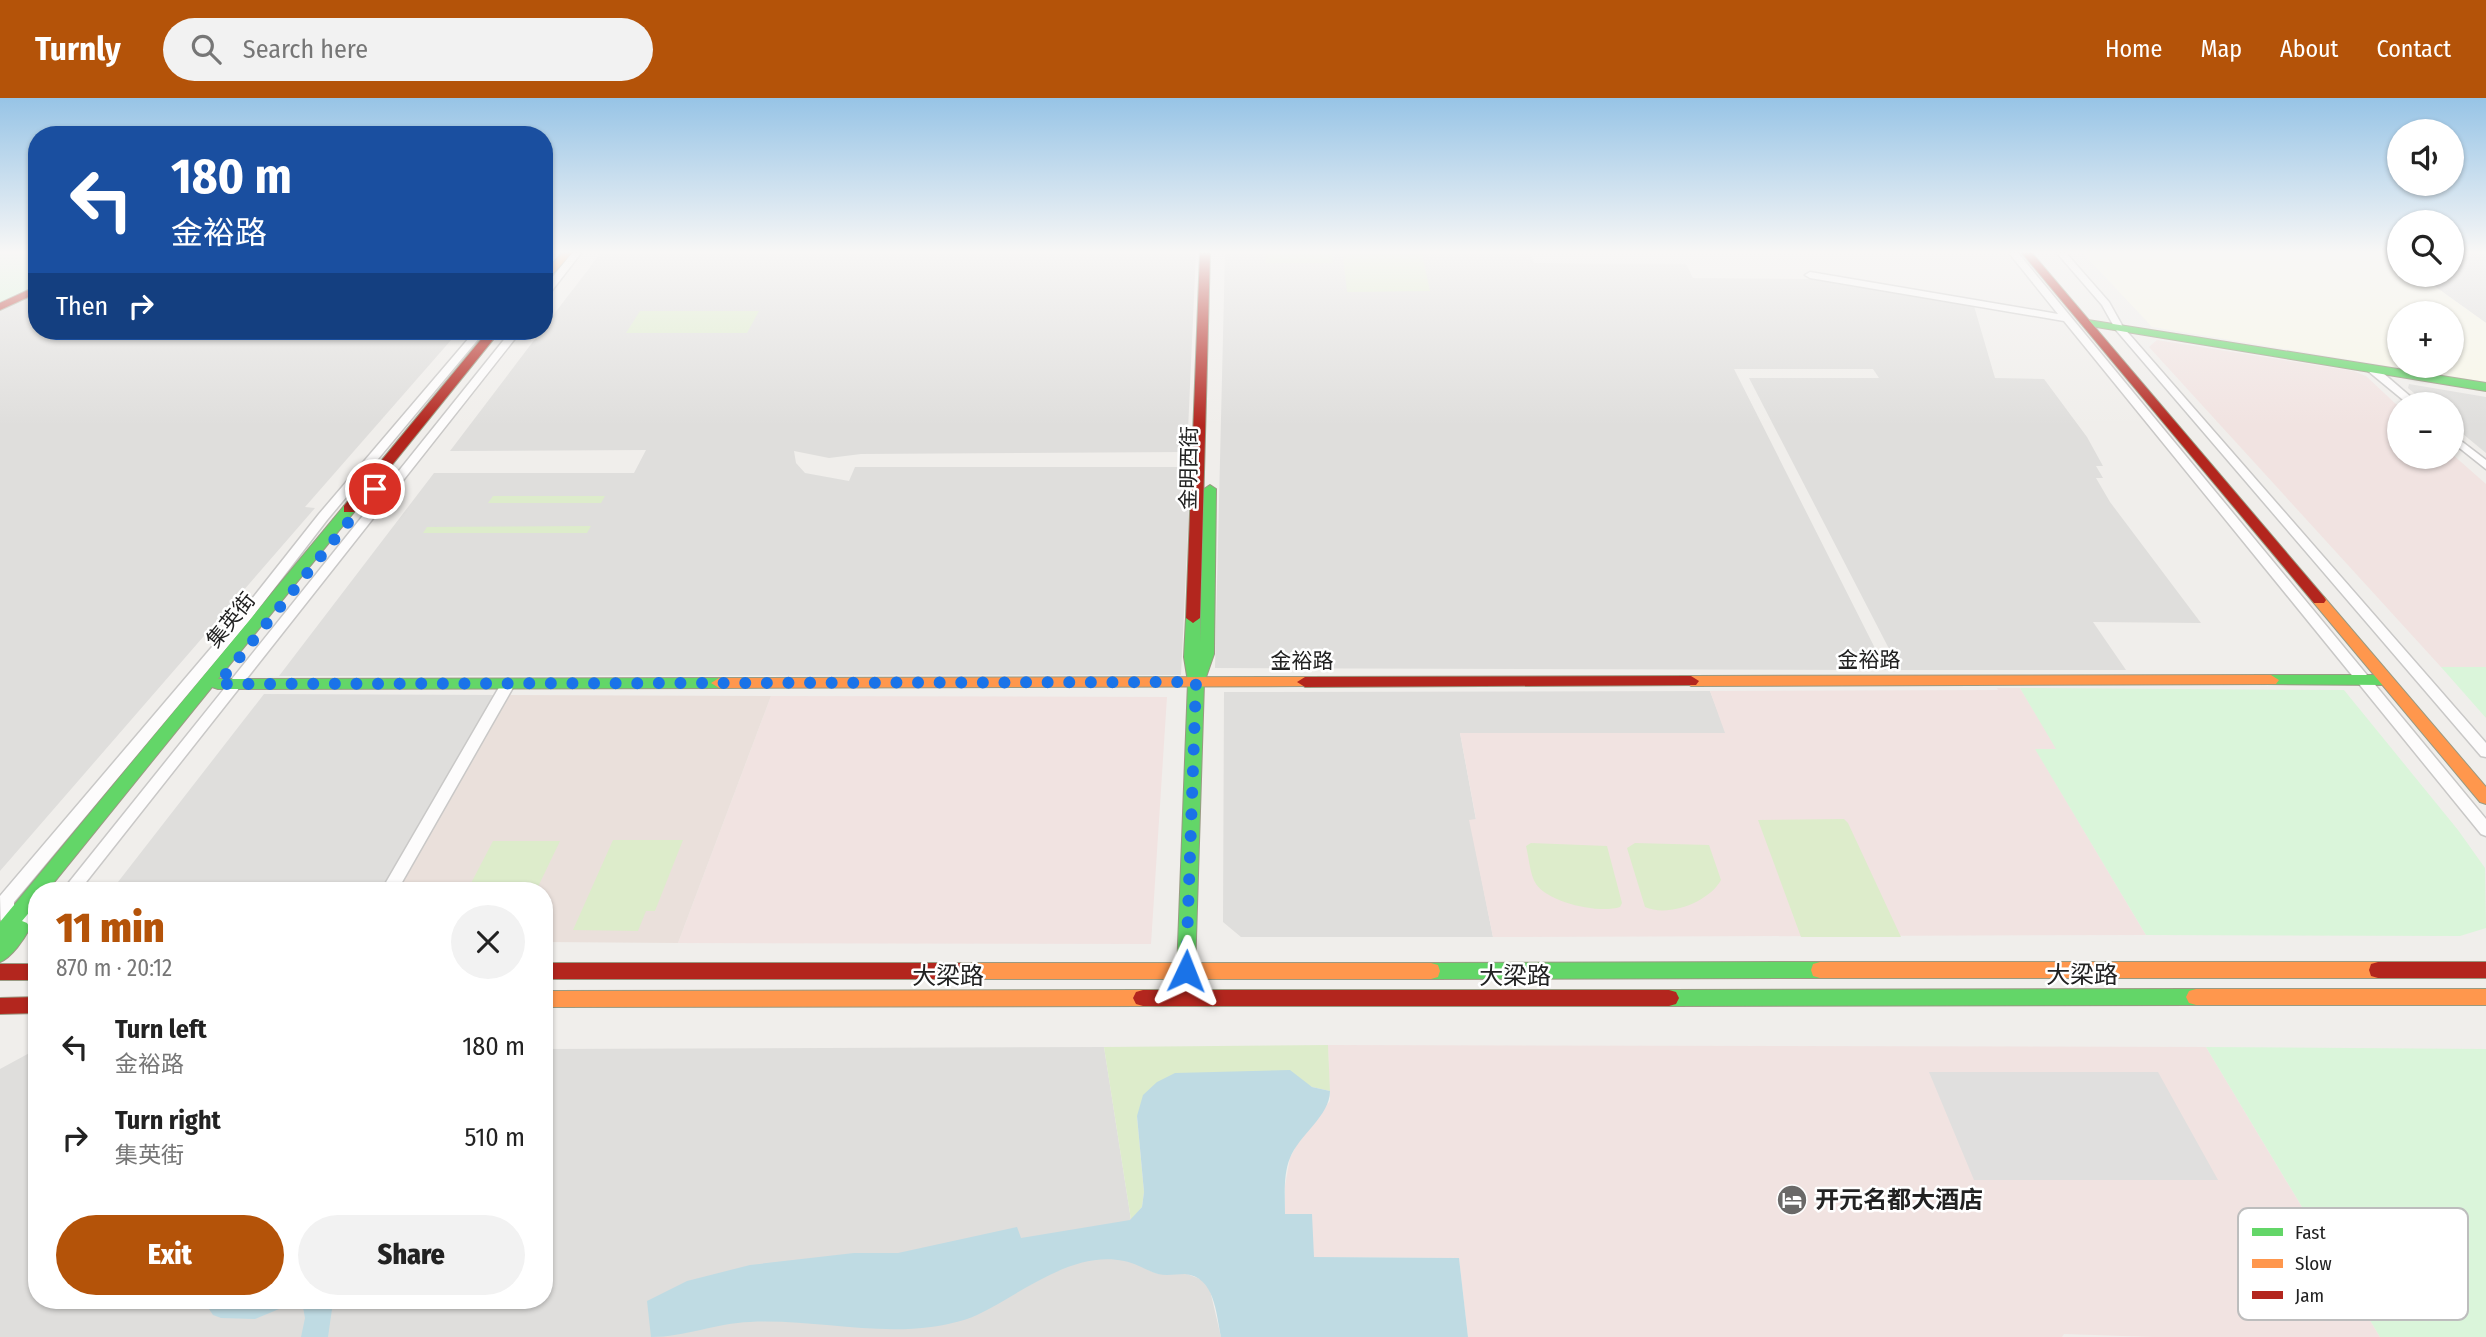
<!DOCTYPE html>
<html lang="en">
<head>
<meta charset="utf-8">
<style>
  :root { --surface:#fff; --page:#f2f2f2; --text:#222; --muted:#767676; --accent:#b45309 }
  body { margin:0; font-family:"Fira Sans Condensed","Noto Sans SC",sans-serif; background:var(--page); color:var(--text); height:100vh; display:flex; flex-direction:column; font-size:26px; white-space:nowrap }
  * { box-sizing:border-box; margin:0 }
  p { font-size:23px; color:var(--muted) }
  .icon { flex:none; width:38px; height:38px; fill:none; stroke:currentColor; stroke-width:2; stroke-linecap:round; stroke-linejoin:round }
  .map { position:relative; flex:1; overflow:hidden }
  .sheet { position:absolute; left:28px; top:784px; width:525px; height:427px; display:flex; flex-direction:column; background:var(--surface); border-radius:28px; box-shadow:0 2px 5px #0004 }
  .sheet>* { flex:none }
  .banner { position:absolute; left:28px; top:28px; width:525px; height:214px; border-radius:28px; box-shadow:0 2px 5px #0004; background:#1a4fa0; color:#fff; overflow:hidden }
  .controls { position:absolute; left:2387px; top:21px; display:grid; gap:14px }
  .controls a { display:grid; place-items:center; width:77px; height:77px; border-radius:50%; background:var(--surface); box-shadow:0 2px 5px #0004; font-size:35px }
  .pin { position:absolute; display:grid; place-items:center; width:60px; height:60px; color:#fff; margin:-30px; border:4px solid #fff; border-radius:50%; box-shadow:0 2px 7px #0007 }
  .me { position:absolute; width:77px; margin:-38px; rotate:2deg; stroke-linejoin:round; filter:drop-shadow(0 0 5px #0008) }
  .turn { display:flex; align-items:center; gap:24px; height:147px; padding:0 28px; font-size:32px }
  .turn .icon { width:91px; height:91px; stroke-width:2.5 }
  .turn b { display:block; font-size:49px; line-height:60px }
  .then { display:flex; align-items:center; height:66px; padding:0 28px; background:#0003; gap:14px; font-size:26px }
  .round { display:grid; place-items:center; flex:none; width:74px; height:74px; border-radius:37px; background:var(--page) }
  .head { display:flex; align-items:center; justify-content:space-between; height:119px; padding:0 28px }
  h1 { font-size:42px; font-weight:800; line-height:52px; color:var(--accent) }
  .button { display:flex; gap:14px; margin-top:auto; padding:14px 28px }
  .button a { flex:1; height:80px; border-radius:42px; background:var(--accent); color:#fff; font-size:28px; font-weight:800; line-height:80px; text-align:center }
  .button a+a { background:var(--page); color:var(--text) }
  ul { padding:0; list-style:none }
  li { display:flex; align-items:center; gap:21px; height:91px; padding:0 28px }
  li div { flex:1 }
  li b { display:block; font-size:26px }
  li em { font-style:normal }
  header { display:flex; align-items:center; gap:42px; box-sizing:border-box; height:98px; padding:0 35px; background:var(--accent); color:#fff }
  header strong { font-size:33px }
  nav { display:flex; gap:38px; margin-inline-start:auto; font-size:24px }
  .search { width:490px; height:63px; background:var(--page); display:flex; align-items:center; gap:18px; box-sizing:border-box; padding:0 24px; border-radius:38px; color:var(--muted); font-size:26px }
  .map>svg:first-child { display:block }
</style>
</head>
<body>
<header>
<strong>Turnly</strong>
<div class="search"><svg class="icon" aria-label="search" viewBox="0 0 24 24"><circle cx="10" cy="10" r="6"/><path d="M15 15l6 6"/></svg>Search here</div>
<nav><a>Home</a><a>Map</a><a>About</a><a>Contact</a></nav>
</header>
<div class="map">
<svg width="2486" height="1239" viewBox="0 0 2486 1239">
  <rect width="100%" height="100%" fill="#f0eeeb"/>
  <!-- residential -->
  <path fill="#dfdedc" d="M601,155H1196L1187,354L861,356L829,360L794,353L796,365L805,375L849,383L855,369H1191L1181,577L279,578L434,375H634L646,352L450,353L541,233H544V229Z
    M1225,155H1530L1534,165L1686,166L1693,180L1814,181L1974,208L1995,280L2044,281L2087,339L2103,368H2096L2103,380H2096L2110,404L2201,525L2093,524L2126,572H1900L1749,280H1879L1873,271H1734L1886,572L1215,570Z
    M2452,155H2486V225L2419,177H2452Z
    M37,194V233H459L305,409L315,410L0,773V213Z
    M2409,286L2486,299V355L2452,327V306H2427L2408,290Z
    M1710,593L1726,635H1460L1476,722L1470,723L1493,839H1241L1223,824L1224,594Z
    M264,596L497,597L380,793H111Z
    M1104,949L1131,1122L1148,1172L1159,1176H1187L1203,1182L1210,1192L1221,1239H0V971L35,952L37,1202H544V951Z"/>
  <!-- commercial -->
  <path fill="#f1e3e1" d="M2157,242L2353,273L2366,278L2399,309V359H2452V356L2486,386V569H2441L2149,249Z
    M1997,590H2020L2057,651L2036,652L2146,837L1493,839L1469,722L1476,721L1460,635H1725L1710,593L1998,592Z
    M771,598L1167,599L1151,846L678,845Z
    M1328,947L2206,949L2380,1239H2153L2064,1236L2062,1239H1468L1459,1160L1313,1159L1285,1116V1088L1290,1060L1297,1046L1330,1003Z"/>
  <!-- education -->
  <path fill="#f8f7e8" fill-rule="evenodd" d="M2083,155H2389L2399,162V177H2419L2486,225V284L2152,229ZM2399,215H2452V268H2399Z"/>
  <!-- military -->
  <path fill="#eae0db" d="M509,597L771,598L678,845L544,844V793H395Z"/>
  <!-- grass -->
  <path fill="#ddeccb" d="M1265,156H1332L1333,165H1266Z
    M1422,156L1430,193L1347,194L1343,157Z
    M640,213H759L747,235H626Z
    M493,398H605L601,405H488Z
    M591,428L587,435H423L427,429Z
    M1844,721L1848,725L1901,839H1801L1758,722Z
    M613,742H683L655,813H646L638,833L573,832Z
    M493,743H560L536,793H467Z
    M1531,745L1607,748L1622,805L1620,809C1600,816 1549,805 1536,786C1530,777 1529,760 1526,748Z
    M1635,745L1709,747L1721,782C1710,803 1669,820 1645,809L1627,750Z
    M1328,947L1330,993L1312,989L1300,983L1137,1018L1144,1094L1142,1109L1131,1122L1104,949Z"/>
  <!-- park -->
  <path fill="#daf5da" d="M0,155H37V186L0,204Z
    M2441,569H2486V620Z
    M2020,590L2344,592L2458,732L2485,770L2486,830L2460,838L2146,837L2035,651H2056Z
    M2206,949L2486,951V1239H2380Z"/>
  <!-- parking -->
  <path fill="#e0dfde" d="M1929,974H2158L2218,1082H1974Z"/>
  <!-- water -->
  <path fill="#bfdbe3" d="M1290,972L1312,989L1330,993C1330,1018 1299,1037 1290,1060C1283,1077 1285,1097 1285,1116H1312L1314,1159L1459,1160L1468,1239H1221C1216,1215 1215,1179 1185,1176C1176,1176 1167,1178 1158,1176C1147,1173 1136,1165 1124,1163C1072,1152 1021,1196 977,1217C964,1223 945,1227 931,1229C871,1237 810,1221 750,1224C716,1225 685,1239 651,1239L647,1203L687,1183L750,1167L854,1155H898L1017,1129L1021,1140L1130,1122L1142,1109L1144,1094L1137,1018L1143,997L1157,984L1175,975Z
    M208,1202H327L332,1211L328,1239H301L305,1220L303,1209L296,1204L255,1221L221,1220L213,1217L207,1208Z"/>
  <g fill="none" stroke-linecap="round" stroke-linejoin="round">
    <!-- street casing -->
    <g stroke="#c9c8c7" stroke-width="3">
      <path id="street" d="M544,155H550L544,160Z
        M572,155H581L547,199L544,200V190Z
        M2009,155H2018L2486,721V738L2481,736L2064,223L1810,180L1805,177L1810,174L2058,216Z
        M2057,155H2066L2109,204L2123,229L2486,645V659L2481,658L2116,232L2102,207Z
        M475,233H485L327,422L250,522L14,804L15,828L13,833L7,835L1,833L0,798L240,516L319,416Z
        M511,233H521L79,793H62Z
        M2372,268L2376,269L2419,306H2408L2368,273V269Z
        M2452,336L2486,362V371L2452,344Z
        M508,581L515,586L397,793H381L501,586Z
        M37,810V825L26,831L20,829L18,824L20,819Z"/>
    </g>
    <!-- fast casing -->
    <g stroke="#999a82" stroke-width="2">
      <path id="fast" d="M2088,222L2486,285V293L2084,227V223Z
        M1210,387L1216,391L1214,556L1204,585L1195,873L1193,879L1186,881L1179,879L1177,873L1188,584L1184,559L1186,520L1193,515L1200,520V544L1204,391Z
        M349,407L356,411L354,414L218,581L719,580L727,585L719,590L218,591L212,589L47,793H37V805L22,823L27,825L30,830C24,841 12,859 0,864V824L344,408Z
        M2271,577H2386L2394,582L2386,587L2266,586L2263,582Z
        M1820,864L1827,866L1829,872L1827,878L1820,880L1431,881L1424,879L1422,873L1424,867L1431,865Z
        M2196,891L2203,893L2206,899L2203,905L2196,907L1669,908L1662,906L1659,900L1662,894L1669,892Z"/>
    </g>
    <!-- slow casing -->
    <g stroke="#999a82" stroke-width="2">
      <path id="slow" d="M562,155H572L544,185V175Z
        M2319,497L2324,499L2486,689V706L2480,704L2314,505L2312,502Z
        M2271,577L2279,582L2276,586L1691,588L1683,583L1691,578Z
        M1305,579L1310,580L1313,584L1310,588L719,590L711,585L719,580Z
        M1820,864H2378L2385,866L2387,872L2385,878L2378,880H1820L1813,878L1811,872L1813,866Z
        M963,865H1431L1438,867L1440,873L1438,879L1431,881H963L956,879L954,873L956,867Z
        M2196,891H2486V907H2196L2189,905L2186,899L2189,893Z
        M1143,892L1150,894L1153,900L1150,906L1143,908L544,909V893Z"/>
    </g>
    <!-- jam casing -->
    <g stroke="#999a82" stroke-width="2">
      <path id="jam" d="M1200,155H1210L1200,520L1193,525L1186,520Z
        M2022,155H2032L2324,499L2326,502L2324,505H2314Z
        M37,188V195L0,212V205Z
        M488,233H500L354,414H344V408Z
        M1691,578L1699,583L1696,587L1305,589L1297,584L1305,579Z
        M2378,864H2486V880H2378L2371,878L2369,872L2371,866Z
        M544,865H963L970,867L972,873L970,879L963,881H544Z
        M0,866H37V882H0Z
        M1143,892H1669L1676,894L1679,900L1676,906L1669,908H1143L1136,906L1133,900L1136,894Z
        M37,899V915L0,916V900Z"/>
    </g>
    <!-- street -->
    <use href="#street" fill="#fdfcfc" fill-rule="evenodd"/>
    <!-- fast -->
    <use href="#fast" fill="#63d668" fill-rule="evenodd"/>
    <!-- slow -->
    <use href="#slow" fill="#ff974d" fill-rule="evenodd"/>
    <!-- jam -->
    <use href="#jam" fill="#b3261e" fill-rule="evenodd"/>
  </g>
  <!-- sky -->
  <linearGradient id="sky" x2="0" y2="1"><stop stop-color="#97c4e6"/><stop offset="0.47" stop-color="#f8f7f6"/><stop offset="1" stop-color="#f8f7f6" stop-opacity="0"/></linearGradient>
  <rect width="2486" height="328" fill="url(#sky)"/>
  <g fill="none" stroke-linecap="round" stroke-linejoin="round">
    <!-- route -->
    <path stroke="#1a73e8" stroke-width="12" stroke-dasharray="0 21.6" d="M375,391L218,586L1196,584L1186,873"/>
  </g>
  <!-- icons -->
  <defs>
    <g id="hotel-disc" transform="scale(1.575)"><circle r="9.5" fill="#6a6968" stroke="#fff"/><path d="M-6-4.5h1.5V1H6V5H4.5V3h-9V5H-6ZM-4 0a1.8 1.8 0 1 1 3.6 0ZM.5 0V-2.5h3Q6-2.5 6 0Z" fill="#fff"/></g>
  </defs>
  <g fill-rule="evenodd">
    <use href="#hotel-disc" x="1792" y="1102"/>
  </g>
  <g text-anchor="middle" stroke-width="5" stroke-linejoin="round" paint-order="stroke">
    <!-- street labels -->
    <g font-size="21" fill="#222" stroke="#fff">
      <text transform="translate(1189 370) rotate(-89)" y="7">金明西街</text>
      <text transform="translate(231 522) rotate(-51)" y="7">集英街</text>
      <text x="1869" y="569">金裕路</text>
      <text x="1302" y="570">金裕路</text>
    </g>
    <!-- near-street labels -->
    <g font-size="24" fill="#222" stroke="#fff">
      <text x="2082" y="885">大梁路</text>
      <text x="948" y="886">大梁路</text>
      <text x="1515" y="886">大梁路</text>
    </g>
    <!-- near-poi labels -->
    <g font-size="24" font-weight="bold" fill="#222" stroke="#fff" text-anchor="start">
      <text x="1815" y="1110">开元名都大酒店</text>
    </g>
  </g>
  <!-- legend -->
  <rect x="2238" y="1110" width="230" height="112" rx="10" fill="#fff" stroke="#bdbdbd" stroke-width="2"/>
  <rect x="2252" y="1130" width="31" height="8" fill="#63d668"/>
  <rect x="2252" y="1161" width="31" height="9" fill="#ff974d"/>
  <rect x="2252" y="1193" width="31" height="8" fill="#b3261e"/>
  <g font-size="19" fill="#222">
    <text x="2295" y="1141">Fast</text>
    <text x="2295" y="1172">Slow</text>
    <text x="2295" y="1204">Jam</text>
  </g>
</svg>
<div class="controls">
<a><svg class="icon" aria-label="sound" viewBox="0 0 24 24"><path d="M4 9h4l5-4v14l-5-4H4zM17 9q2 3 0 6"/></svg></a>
<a><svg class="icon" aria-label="search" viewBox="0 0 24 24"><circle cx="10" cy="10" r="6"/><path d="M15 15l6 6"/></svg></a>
<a>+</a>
<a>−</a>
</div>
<div class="pin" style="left:375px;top:391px;background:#d93025"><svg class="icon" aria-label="arrive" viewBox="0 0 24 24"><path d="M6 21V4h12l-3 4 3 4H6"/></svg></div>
<svg class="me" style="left:1186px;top:873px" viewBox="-20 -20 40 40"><path d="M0-17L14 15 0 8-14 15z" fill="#1a73e8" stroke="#fff" stroke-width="4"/></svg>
<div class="banner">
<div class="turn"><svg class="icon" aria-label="left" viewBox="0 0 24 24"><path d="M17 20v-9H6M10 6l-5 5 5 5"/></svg><div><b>180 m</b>金裕路</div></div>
<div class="then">Then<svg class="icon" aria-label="right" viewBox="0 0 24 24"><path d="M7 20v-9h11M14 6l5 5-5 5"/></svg></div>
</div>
<section class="sheet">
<div class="head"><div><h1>11 min</h1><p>870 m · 20:12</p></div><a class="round"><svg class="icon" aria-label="close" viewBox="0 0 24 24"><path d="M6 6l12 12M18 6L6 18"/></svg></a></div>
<ul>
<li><svg class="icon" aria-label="left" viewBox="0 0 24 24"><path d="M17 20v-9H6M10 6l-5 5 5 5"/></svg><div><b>Turn left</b><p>金裕路</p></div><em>180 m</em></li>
<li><svg class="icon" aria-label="right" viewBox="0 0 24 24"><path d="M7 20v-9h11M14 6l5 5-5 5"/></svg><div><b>Turn right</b><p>集英街</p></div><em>510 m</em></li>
</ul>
<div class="button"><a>Exit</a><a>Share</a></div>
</section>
</div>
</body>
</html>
